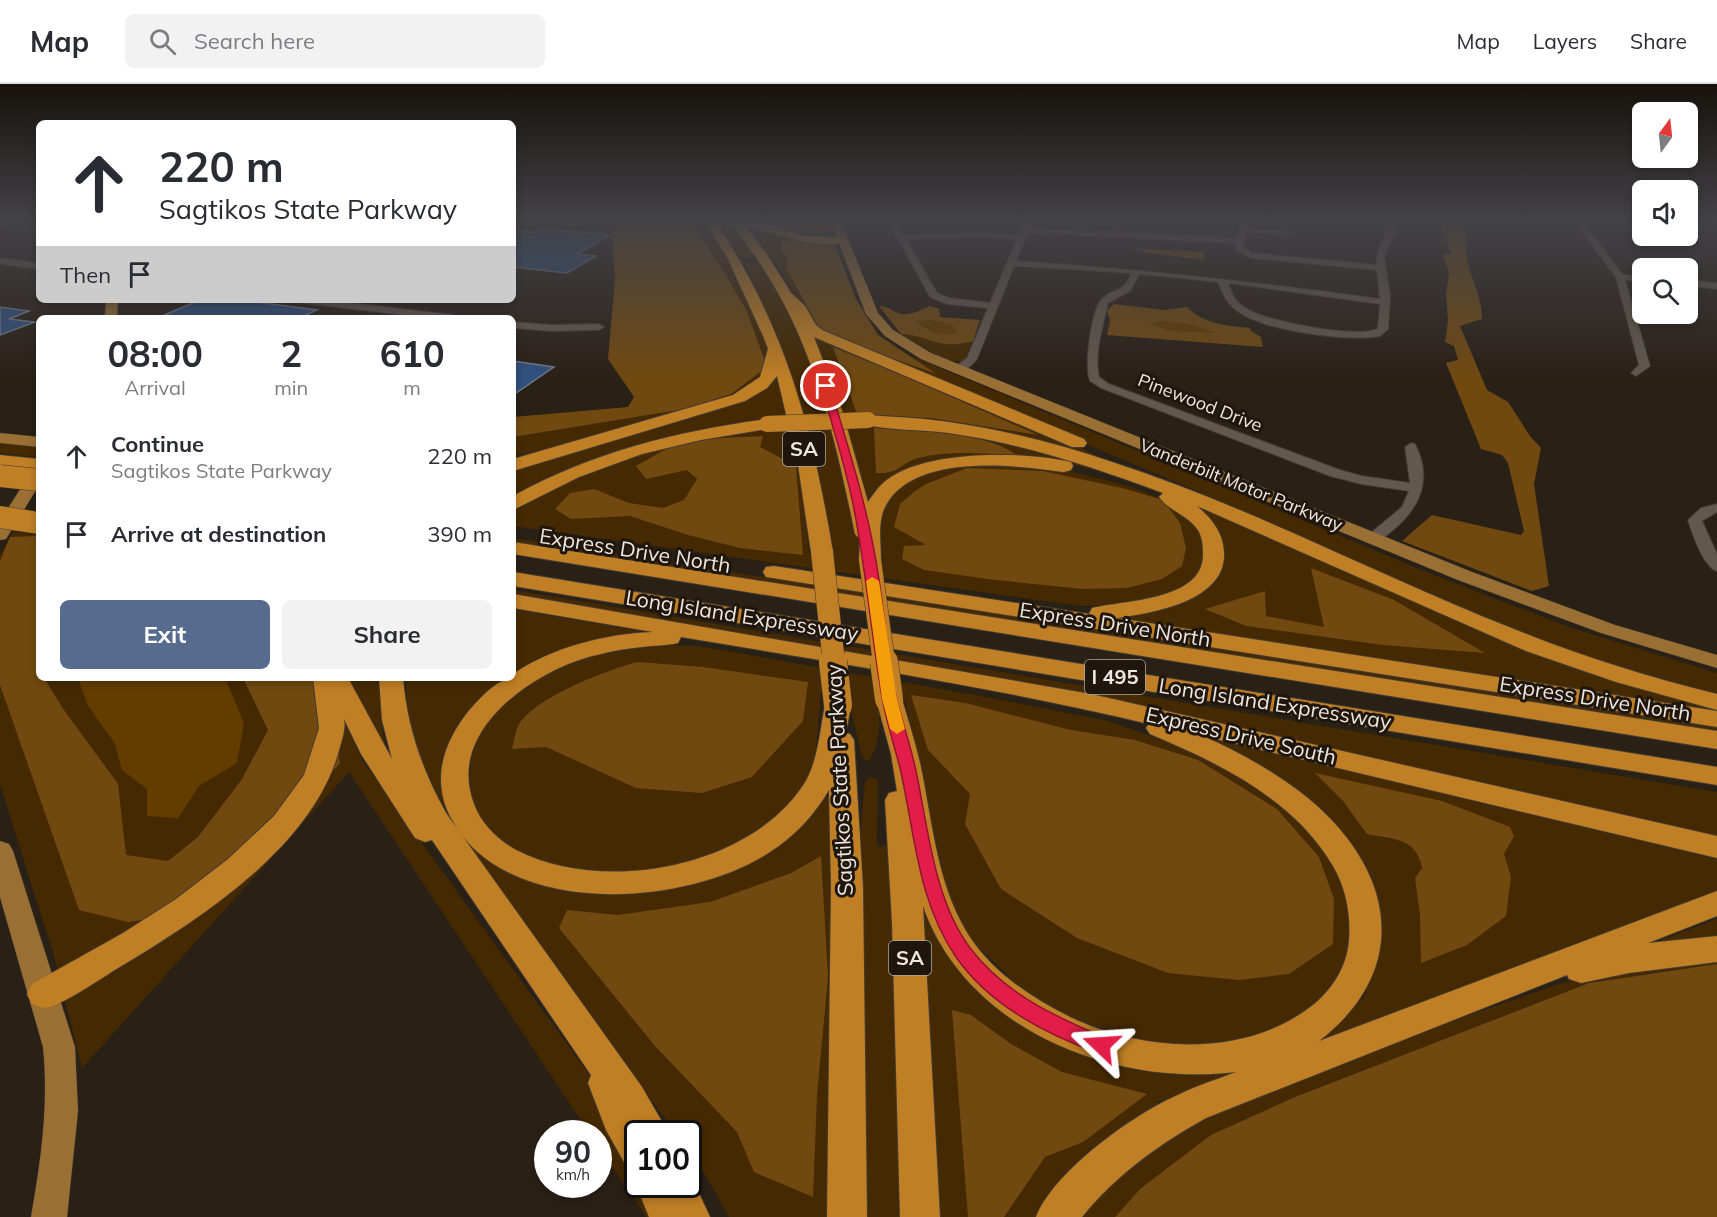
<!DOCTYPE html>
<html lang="en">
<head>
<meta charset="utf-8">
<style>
  :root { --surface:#fff; --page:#f2f2f3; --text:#2b2b33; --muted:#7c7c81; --line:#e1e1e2; --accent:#566b8d }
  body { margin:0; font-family:Mulish,sans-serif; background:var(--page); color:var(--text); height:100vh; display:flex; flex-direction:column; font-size:22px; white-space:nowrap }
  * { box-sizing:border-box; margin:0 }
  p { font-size:20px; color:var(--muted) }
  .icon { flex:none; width:33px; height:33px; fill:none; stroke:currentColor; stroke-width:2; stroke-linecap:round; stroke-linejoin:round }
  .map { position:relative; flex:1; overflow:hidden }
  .sheet { position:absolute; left:36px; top:231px; width:480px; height:366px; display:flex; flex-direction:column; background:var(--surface); border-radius:9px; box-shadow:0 3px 9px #0003 }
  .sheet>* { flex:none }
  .hud { position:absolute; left:36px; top:36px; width:480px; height:183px; border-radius:9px; box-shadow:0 3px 9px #0003; background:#fff; color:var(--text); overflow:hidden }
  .needle { width:39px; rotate:15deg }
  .buttons { position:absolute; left:1632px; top:18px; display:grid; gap:12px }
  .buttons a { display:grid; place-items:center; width:66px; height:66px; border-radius:9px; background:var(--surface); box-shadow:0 3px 9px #0003; font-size:30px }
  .speed { position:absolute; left:534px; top:1036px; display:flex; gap:12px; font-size:30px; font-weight:700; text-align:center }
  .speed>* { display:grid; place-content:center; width:78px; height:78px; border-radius:50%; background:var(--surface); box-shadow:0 3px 9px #0003; line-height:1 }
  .speed small { font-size:15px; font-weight:400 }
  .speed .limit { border:3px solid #111; border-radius:9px; background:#fff; color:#111 }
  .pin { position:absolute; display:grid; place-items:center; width:51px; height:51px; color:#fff; margin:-26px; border:3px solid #fff; border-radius:50%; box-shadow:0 2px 6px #0007 }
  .me { position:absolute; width:66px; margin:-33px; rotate:290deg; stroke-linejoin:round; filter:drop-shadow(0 0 4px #0008) }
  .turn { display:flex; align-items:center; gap:21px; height:126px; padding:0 24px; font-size:27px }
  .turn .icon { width:78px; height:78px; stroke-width:2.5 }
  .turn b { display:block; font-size:42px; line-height:51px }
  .then { display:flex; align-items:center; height:57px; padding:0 24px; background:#0003; gap:12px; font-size:22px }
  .eta { display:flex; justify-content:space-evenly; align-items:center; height:102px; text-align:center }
  .eta b { font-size:36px; font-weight:700; line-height:42px }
  .cta { display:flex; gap:12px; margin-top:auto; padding:12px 24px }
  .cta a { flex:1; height:69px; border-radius:9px; background:var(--accent); color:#fff; font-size:24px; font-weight:700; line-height:69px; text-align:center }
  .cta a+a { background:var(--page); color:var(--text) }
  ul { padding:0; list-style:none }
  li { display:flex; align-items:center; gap:18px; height:78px; padding:0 24px }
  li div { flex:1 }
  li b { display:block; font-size:22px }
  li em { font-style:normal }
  header { display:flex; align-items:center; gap:36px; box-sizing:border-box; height:84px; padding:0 30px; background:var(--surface); border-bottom:2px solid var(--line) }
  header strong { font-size:28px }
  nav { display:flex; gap:33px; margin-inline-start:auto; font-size:21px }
  .search { width:420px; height:54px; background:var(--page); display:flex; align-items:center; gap:15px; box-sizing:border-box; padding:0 21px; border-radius:9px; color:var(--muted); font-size:22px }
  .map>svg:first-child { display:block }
</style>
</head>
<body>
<header>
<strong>Map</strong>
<div class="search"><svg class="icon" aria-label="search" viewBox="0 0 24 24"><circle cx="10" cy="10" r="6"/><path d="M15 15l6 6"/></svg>Search here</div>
<nav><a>Map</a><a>Layers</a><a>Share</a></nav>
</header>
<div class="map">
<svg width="1717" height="1133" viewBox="0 0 1717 1133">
  <rect width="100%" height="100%" fill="#292016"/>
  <!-- green -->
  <path fill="#452901" d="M693,138H703C725,171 776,250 768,288L734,313L573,362L513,372V353L685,325L731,310L746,225Z
    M714,138H732L745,154L755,174L742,175Z
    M740,138L784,153L810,157L796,156L782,167L787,174V186L819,244L874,268L934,288L911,272L1424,487L1569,543L1717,589V612L1653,596L1500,542L1258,433L820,247C803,232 796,212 784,193C772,173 756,155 740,138Z
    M749,178L759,179C768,191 778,203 786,216C827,291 851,395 862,478H883L878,434L887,412L911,396L950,383L1003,378L1053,383L1129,402L1167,417L1195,437L1207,463L1201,490L1173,508L1124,520L1080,522L513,442V428L571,395L609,379L724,342L637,361L566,388L513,416V384L669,340L776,293L779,295L799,367L809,469H830L804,332L777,252L745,181Z
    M809,246L1071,359L1110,378L991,353L1153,402L1394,506L1717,623V627L1114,534C1151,529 1170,524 1203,507L1215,445L1157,405L1103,387L1062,379L946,377L870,421L842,327Z
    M901,250C933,251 937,267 973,257L964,277H947Z
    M0,358L37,363L38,364L34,373L0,369Z
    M13,447L39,451V594H325L362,676L637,1057L638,1101L691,1133H646L599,1063L598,1050H590L349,688L82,984L54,872L0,701V471Z
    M513,454L1717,642V646L513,459Z
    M513,506L1717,708V756L1064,606L513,512Z
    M513,525L656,550L591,558L494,611L451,720L472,761L518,790L660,804L820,712L834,714L833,1133H729L706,1092L689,1068L688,1050H676L473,771L422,686L409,635L405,594H513Z
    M657,561L699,562L975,611L1109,637L1200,670L1288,725L1336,778L1351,817V872L1323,918L1271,951L1208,964L1121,954L1035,918L970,855L948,811L905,617L880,618C879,638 881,661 868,678L862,672L846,606L821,607L814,690L788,728L727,770L642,793L556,785L495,756L468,715L472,660L502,619L554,585L595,571Z
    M343,594H379L381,635L386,671Z
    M1205,653L1717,775V812L1183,1016L1156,1017L1162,1030L1039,1133H934L915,818L928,817L953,866L1110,974L1320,956L1364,913L1379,858L1365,797Z
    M870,693L878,696L877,763L891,760L906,1133H861L859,763L865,698Z
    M1717,835V864L1671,867L1661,856Z
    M1717,877V880L1589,899L1295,1013L1140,1105L1115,1133H1074L1154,1055L1344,974L1562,899L1633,883Z"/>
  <!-- forest -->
  <path fill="#714910" d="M623,138H693L746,225L767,283L731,310L685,325L513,353V333L628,323L634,313L608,275L615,195L612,146Z
    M768,138H828L831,147L827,150L801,149Z
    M1439,138H1456L1467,151C1460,180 1483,207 1482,235L1460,242L1487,306L1508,318L1530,352L1541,364L1534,400L1549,502L1532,507L1402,457L1432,431L1521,451L1524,447L1508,379L1502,371L1481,365L1446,279L1458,276L1454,262L1445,258L1448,237L1446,210L1449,189L1443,171L1451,169Z
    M796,156L834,159L856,215L878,251L937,290L874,268L819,244L787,186V174L782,167L781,157Z
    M1130,164L1204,168L1205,176L1148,169Z
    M1114,220L1164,226L1187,223C1203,240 1228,242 1250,244L1251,247L1261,253L1263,263L1107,251L1110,236L1107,227Z
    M879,222C888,222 893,228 901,230C910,232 922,225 930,222L939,225L940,233L980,236L973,257C937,267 933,252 901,250Z
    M833,263L899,290L1038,351L931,334L857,330Z
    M874,344C917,348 981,346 1017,371C985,370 950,366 918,374C899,380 900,390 876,389Z
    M763,352L760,363L796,382L803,471L740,464L688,451L630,432L571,435L555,425L570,409L594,405L629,419L663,424L684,416L697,395L687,386L646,395L636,382L668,364L704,355Z
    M967,384L1043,387L1122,404L1163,416L1180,439L1186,464L1182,482L1162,495L1127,504L1083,505L995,496L924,486L902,475L904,462L926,461L894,443L900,420L914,408L926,400Z
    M39,452V594H44L64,626L118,700L126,771L168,777L198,753L242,695L268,646L243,594H316L333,639L340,679L224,808L183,830L128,838L79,826L0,601V477L10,453Z
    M1311,484L1394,516L1485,569L1383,561L1246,542L1205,525L1265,507L1266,532L1324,543Z
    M637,578L703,583L808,598L803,637L752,693L702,709L636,704L546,663L512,665C514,658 515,649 518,642C533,614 607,586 637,578Z
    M911,611L965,619L1071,646L1135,656L1198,676L1277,725L1319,773L1334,815L1333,860L1289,890L1239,896L1168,889L1077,854L1001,805L965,740L970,710L928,666Z
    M1315,689L1442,717L1510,743L1514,752L1504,770L1511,793L1506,832L1467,861L1421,879L1420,831L1415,794L1422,784C1417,754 1393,755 1367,750L1343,717Z
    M821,772L828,893L817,1011L813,1113L754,1088L737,1048L655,962L559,844L567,826L618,831L710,818L791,789Z
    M1717,880V1133H1115L1140,1105L1211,1051L1295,1013L1589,899Z
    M952,926L971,931L1011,960L1062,988L1147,1010L1083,1058L1045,1073L1004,1133H968Z"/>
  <!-- water -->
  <path fill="#633c00" d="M930,236L951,240L958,248C942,254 927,247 915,237Z
    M1161,237L1194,241L1217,249L1171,247L1150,240Z
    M81,594H225L244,639L237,679L199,702L178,734L147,732V705L122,686L114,658L88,622L79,597Z"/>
  <!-- building -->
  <path fill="#30507f" stroke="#707985" stroke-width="1.5" d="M542,145L610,151L577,170L596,172L567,189L513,183V147L535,148Z
    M200,216H241L317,226L300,234H157Z
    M0,223L29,227L9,235L35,238L0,251Z
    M513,277L554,283L513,311Z"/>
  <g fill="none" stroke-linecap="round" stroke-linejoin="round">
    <!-- minor casing -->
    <g stroke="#413b34" stroke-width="2">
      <path id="minor" d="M889,138H897L904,151L982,149L1019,151L1024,138H1032L1029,144L1237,154L1241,138H1249L1248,144L1291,147L1295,149L1291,151L1247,148L1243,163L1253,169L1377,181C1375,166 1387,154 1387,138H1395V147L1384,173L1390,211L1388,245L1380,252C1348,258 1265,247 1239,228C1227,220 1223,211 1218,198L1139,190L1130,207L1108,219C1103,243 1094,268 1099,293L1109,300L1340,386L1362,392L1410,399L1405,363L1411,359L1415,360C1433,395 1420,424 1392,447C1384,453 1377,461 1367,458L1365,455L1367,452L1402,423L1409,407L1361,400L1330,392L1101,304L1090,297C1084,283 1091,228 1101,216C1112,203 1125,210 1131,189L1014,182L977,275C971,282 963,290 953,288V284L967,274L988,224L947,220L930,213ZM1028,149L1236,159V166L1251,174L1377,186L1380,215C1258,198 1139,185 1016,177ZM982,153L1017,155L990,219L949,214L937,209L906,155ZM1228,199L1380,220L1378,244C1361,256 1266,237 1247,225C1236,219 1232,211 1228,199Z
        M1575,138H1583L1623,191L1642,192V198L1625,196L1650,282L1636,292L1631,289L1639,281L1616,193Z
        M0,174L39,179V185L0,180Z
        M1688,196L1717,199V205L1688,202Z
        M298,216H326L454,231L459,234H430L303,219Z
        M513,238L552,241L599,240L604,243L599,246L552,247L513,244Z
        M1717,420V428L1702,437L1717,470V487C1704,484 1692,449 1688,436L1701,424Z"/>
    </g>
    <!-- major casing -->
    <g stroke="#413b34" stroke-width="1">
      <path id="major" d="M0,138H13L0,144Z
        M831,138H841L878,229L893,246L931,269L1472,488L1615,541L1717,571V584L1601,549L1458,496L921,275L885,252L866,230Z
        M106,216H118L117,234H105Z
        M0,349L39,353V363L0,359Z
        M39,383V401L6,455L0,456V437L33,385Z
        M0,757L9,760L13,767L75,963L78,1027L67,1133H31C41,1076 49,1021 43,963L0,813Z"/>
    </g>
    <!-- highway casing -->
    <g stroke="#413b34" stroke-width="2">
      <path id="highway" d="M705,138H716C786,245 812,343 833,468L829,472L822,474L815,472L811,468L798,381L777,292L767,304L745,317L513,387V375L733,311L760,293L768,265L764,254L728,175Z
        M731,138H760L805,152L846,154L848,156C831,170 764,147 744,141L766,169L791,209L805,222L816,241L822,246L1084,355L1087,359L1084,363H1072L814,253L842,326L868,418C872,412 877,405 882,400C918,365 1024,367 1071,378L1073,382L1071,386L1064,388C1015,381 915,369 886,421C877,437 881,459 881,476L878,481L870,482L862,481L859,476L860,455L855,450C838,367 819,281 777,207C763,182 747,161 731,138Z
        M868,331C895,333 923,334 949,338C1004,346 1060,360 1112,378C1251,423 1379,492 1514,545C1580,572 1648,593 1717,610V626L1616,598L1526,567L1197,422C1211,434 1223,448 1224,468C1227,517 1153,529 1117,534L1717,627V643L766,493L763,488L766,483L774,482L1089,530L1092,524C1124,516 1205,517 1203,469C1203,460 1202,453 1198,446C1188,431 1169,427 1159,413L1163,409C1093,383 1022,359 948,349C920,345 890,347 862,340L859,336L862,332Z
        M767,335L773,336L776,340L773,344L701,356L642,370L579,393L513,426V412C592,368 678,347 767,335Z
        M0,371L39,375V387L0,381Z
        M513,458L1717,647V665L513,470Z
        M513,488L1717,683V701L513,502Z
        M513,510L1091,610L1717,752V774L1203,652C1241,669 1277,689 1309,715C1394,786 1413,884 1319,957L1717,807V832L1648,859L1717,852V878L1629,889L1581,899L1569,895L1567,891L1206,1034C1159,1060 1116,1091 1082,1133H1036C1055,1086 1134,1030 1180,1010C1198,1001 1218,995 1236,988C1114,1003 966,946 923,822L940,1133H900L892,839L885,716L889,709L897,707L891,670L876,615L880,609L889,607L898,609L902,615C908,636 915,657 920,679C933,739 937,808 974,859C998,892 1034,915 1070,933C1143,968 1242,974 1309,924C1331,908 1347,884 1349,856C1351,831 1346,804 1333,782C1294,715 1219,679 1150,650L1146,644L1149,640C994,603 837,579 681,553L678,559C666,562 654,561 642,563C614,566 585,572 559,584C508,608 450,658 474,720C481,740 498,756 516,766C603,811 750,784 804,700C818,678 820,646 825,621L829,615L838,613L847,615L851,621L846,649L850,650L854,656L863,803L867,1133H827L831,803L829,706C814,731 795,752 770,768C687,823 504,836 451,734C433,700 441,666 462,636C471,623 496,594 513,594V590C553,563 605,550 653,548L513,524Z
        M313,594H348L392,675L382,636L379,594H403C407,643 422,686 446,729L642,1003L669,1050H638V1083L624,1078L606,1046L588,999L591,991L432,756L425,758L415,754L361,670L344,635C346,647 341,658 338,670C309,767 195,838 113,887C99,896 59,923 45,924C41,924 36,921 32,920L27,910L32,900L123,849L176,815L228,775L274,732L304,691L319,644Z
        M688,1086L710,1133H649L636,1101L638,1097V1101H688Z"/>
    </g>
    <!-- minor -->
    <use href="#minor" fill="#62584d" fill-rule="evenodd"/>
    <!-- major -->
    <use href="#major" fill="#9a6f34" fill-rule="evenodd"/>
    <!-- highway -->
    <use href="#highway" fill="#c07f24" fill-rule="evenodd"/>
    <!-- highway-bridge-far2 casing -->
    <g stroke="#413b34" stroke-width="17" stroke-linecap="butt">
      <path id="highway-bridge-far2" d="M767,340L868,336
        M0,392L9,393"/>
    </g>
    <!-- highway-bridge-far1 casing -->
    <g stroke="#413b34" stroke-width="23" stroke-linecap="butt">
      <path id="highway-bridge-far1" d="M0,392L39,396
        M0,433L39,439
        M822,468L834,579
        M870,476L884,579"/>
    </g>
    <!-- highway-bridge casing -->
    <g stroke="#413b34" stroke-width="29" stroke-linecap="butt">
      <path id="highway-bridge" d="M833,578L838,621
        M884,578L889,615"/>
    </g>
    <!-- highway-bridge-far2 -->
    <use href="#highway-bridge-far2" stroke="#c07f24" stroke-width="16"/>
    <!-- highway-bridge-far1 -->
    <use href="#highway-bridge-far1" stroke="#c07f24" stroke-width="22"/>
    <!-- highway-bridge -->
    <use href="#highway-bridge" stroke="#c07f24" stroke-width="28"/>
  </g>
  <!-- sky -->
  <linearGradient id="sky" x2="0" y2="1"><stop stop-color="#17120c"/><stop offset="0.46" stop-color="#434247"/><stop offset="1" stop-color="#434247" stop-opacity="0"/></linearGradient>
  <rect width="1717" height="297" fill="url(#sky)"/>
  <!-- route -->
  <path fill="#e11d48" stroke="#92132f" stroke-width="1.5" d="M826,299L830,302C847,360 866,418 876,477C884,523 887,571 897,617C903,640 911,663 916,687C928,743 934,816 970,864C1006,911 1056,933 1108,955L1111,961L1108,968L1101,970C1047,951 990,922 956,873C917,816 915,749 900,684C894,660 886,637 882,613C871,549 866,484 853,420C845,380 832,341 821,302Z"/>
  <!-- slow -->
  <path fill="#f59e0b" d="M872,493L879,497L897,615L905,645L897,650L890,645L882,615L866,497Z"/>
  <g text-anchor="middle" stroke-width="6" stroke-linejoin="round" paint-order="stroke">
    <!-- far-street labels -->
    <g font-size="18" fill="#ede7e1" stroke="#1f170d">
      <text transform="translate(1200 319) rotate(21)" y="6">Pinewood Drive</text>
      <text transform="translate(1241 401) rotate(22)" y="6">Vanderbilt Motor Parkway</text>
    </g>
    <!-- shield labels -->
    <g fill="#1f170d" stroke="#afa9a1" stroke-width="1.5">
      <rect x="783" y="348" width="42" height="34" rx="4.5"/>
      <rect x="1085" y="576" width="60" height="34" rx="4.5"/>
      <rect x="889" y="857" width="42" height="34" rx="4.5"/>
    </g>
    <g font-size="20" font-weight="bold" fill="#ede7e1">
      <text x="804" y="372">SA</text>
      <text x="1115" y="600">I 495</text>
      <text x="910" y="881">SA</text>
    </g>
    <!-- street labels -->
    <g font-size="21" fill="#ede7e1" stroke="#1f170d">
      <text transform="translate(635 467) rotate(9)" y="7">Express Drive North</text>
      <text transform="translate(742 532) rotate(9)" y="7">Long Island Expressway</text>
      <text transform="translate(1115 541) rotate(9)" y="7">Express Drive North</text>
      <text transform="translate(1595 615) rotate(9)" y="7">Express Drive North</text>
      <text transform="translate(1275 620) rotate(9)" y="7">Long Island Expressway</text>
      <text transform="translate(1241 652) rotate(13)" y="7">Express Drive South</text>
      <text transform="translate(840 696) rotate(-93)" y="7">Sagtikos State Parkway</text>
    </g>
  </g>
</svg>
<div class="buttons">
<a><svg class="needle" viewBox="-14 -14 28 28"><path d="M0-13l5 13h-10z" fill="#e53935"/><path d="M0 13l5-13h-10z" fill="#7c7c81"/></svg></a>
<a><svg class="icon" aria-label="sound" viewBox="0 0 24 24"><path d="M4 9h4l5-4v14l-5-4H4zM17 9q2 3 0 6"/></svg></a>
<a><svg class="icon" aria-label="search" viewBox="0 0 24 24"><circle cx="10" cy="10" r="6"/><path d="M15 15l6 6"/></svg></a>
</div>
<div class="speed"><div>90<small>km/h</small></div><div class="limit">100</div></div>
<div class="pin" style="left:826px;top:302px;background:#d93025"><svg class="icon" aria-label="arrive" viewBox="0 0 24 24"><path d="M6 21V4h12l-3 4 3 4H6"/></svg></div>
<svg class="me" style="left:1101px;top:961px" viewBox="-20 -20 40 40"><path d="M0-17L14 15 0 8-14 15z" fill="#e11d48" stroke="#fff" stroke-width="4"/></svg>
<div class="hud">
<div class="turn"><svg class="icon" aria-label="ahead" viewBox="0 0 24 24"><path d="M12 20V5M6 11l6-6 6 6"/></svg><div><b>220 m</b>Sagtikos State Parkway</div></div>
<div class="then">Then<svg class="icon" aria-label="arrive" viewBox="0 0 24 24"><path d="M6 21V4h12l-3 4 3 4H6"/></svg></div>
</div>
<section class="sheet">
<div class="eta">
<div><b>08:00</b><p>Arrival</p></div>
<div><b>2</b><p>min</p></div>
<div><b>610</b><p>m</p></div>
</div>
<ul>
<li><svg class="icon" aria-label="ahead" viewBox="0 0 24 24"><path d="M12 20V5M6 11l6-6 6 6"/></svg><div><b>Continue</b><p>Sagtikos State Parkway</p></div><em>220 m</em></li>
<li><svg class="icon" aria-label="arrive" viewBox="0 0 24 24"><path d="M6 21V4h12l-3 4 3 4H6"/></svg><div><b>Arrive at destination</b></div><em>390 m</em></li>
</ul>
<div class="cta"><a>Exit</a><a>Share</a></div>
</section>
</div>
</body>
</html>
